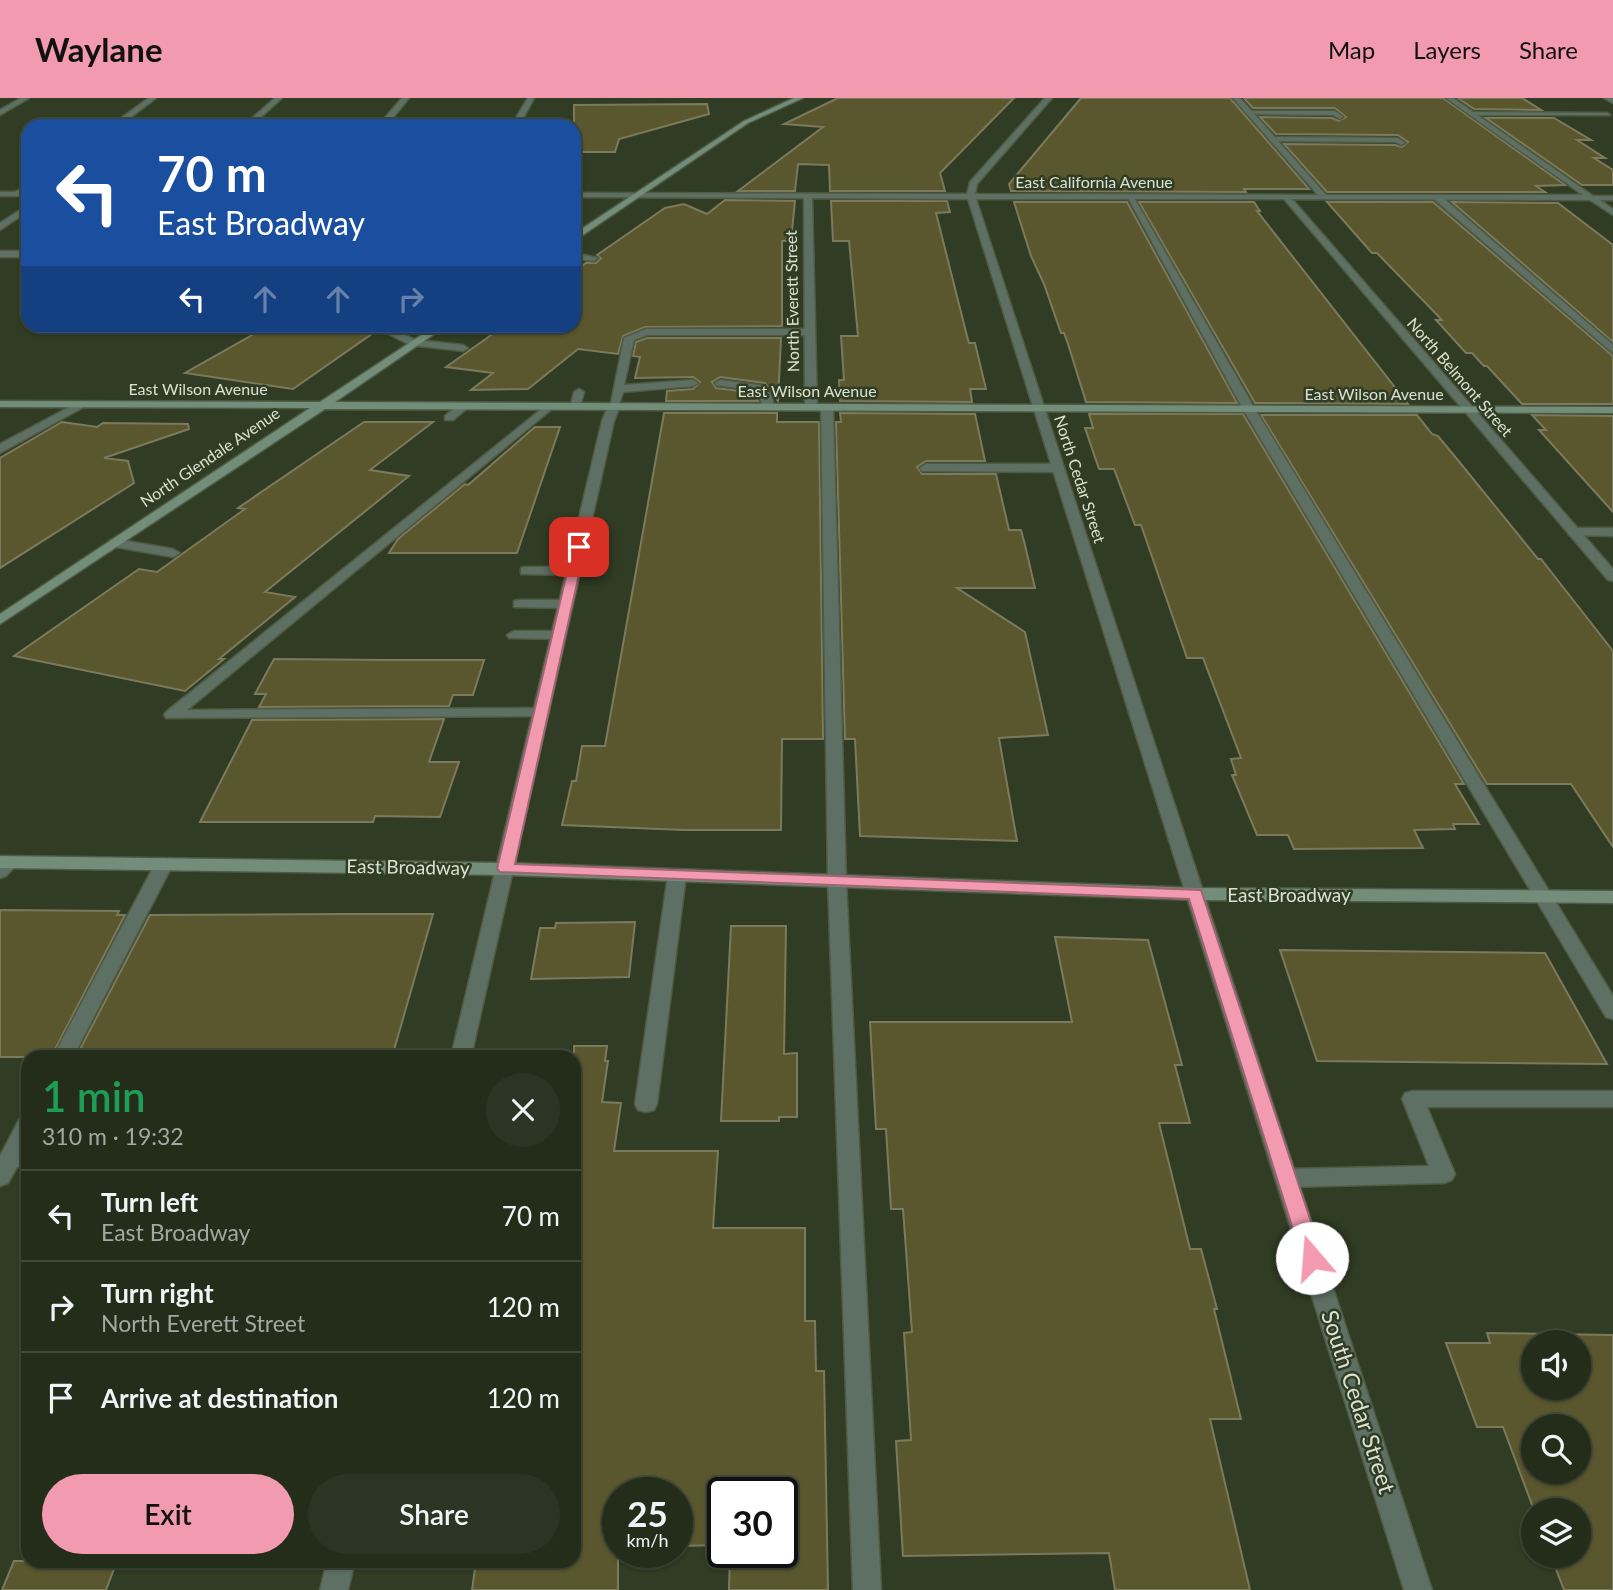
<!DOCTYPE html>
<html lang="en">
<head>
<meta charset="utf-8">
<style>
  :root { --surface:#242d1a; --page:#2c3523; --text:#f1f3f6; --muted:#a3a8a2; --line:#414939; --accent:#f29ab0 }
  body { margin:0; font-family:Lato,sans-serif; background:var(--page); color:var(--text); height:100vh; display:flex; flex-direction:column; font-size:26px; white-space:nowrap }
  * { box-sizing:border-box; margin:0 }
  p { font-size:23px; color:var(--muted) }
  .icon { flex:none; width:38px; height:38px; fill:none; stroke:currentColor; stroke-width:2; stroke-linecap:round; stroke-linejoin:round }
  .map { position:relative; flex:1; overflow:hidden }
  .side { position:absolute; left:21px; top:952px; width:560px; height:518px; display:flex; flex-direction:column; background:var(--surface); border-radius:21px; box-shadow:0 2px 5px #0004,0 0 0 2px var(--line) }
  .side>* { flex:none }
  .top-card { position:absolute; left:21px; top:21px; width:560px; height:214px; border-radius:21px; box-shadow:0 2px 5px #0004,0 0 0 2px var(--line); background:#1a4fa0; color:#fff; overflow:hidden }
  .buttons { position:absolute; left:1521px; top:1232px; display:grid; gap:14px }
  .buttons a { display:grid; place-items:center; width:70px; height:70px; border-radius:50%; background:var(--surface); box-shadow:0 2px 5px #0004,0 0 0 2px var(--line); font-size:35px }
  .speed { position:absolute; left:602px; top:1379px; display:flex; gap:14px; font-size:35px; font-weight:700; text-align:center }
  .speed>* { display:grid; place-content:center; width:91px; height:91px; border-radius:50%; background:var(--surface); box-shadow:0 2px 5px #0004,0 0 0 2px var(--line); line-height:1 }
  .speed small { font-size:18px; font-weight:400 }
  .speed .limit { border:4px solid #111; border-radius:10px; background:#fff; color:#111 }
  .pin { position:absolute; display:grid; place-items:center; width:60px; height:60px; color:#fff; margin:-30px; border-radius:14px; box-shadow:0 4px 10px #0006 }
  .me { position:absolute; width:77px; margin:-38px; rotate:342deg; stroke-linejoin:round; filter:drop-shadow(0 0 5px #0008) }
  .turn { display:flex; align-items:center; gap:24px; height:147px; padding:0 21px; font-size:32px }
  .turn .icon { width:91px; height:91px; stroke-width:2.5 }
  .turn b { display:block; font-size:49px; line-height:60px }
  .lanes { display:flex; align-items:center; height:66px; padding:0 21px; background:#0003; justify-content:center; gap:35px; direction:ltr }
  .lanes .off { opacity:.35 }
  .round { display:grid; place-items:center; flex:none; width:74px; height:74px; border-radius:37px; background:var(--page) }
  .head { display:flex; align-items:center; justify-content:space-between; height:119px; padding:0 21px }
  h1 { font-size:42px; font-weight:600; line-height:52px; color:#1e9e55 }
  .action { display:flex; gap:14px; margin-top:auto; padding:14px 21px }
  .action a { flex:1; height:80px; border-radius:42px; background:var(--accent); color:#111; font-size:28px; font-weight:600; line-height:80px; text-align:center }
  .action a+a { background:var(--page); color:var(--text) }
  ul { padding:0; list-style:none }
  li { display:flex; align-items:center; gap:21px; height:91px; padding:0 21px; border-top:2px solid var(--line) }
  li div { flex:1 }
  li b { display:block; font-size:26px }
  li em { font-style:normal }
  header { display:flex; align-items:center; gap:42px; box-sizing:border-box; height:98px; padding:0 35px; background:var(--accent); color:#111 }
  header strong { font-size:33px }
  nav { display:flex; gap:38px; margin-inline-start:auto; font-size:24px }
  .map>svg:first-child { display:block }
</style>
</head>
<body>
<header>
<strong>Waylane</strong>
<nav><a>Map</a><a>Layers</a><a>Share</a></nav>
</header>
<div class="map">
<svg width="1613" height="1492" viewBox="0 0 1613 1492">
  <rect width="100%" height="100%" fill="#303c23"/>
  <!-- building -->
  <path fill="#5a562e" stroke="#7c7a5c" stroke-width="2" fill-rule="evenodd" d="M838,0H1014L940,75L945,93H830L829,67L798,66L795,93H738L823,29L784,26Z
    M1081,0H1230L1309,91H1244L1246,94L1011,93L1009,86Z
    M1244,0H1443L1565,87L1536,88L1545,94H1327L1284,46L1395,47L1402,49L1408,44L1398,37L1276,36L1260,19L1332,20L1339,23L1346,19L1335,10H1253Z
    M1458,0H1522L1541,12L1474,11Z
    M707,6L709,16L619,41L615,54H574V7Z
    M1486,20H1554L1591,42H1577L1605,60H1594L1613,72V87H1582Z
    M725,102L795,103L791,143H782V228L645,229L623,238L618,256L578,251L528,291L471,292L493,275L446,269L504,228H574V174L586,165H596L601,160L597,157L665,110L684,106L707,116Z
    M831,103H947L950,114L936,115L967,238L969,245H975L986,291H970L972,304L840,303L839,282H844L841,238H858L849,143H833Z
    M1014,104H1127L1237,305L1086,304L1068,246L1064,235H1061L1044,186L1031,158Z
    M1139,104H1254L1260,113H1257L1408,306L1255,305Z
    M1327,104H1433L1613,258V306H1522L1487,268H1484L1472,255H1466L1436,222H1442L1377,155H1372Z
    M1452,104L1558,105L1613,147V244Z
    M268,228H371L376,233L293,291L185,275Z
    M647,240H781L778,303L765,285L720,279L712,284L716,290L755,295L758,303H666L667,293L693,291L700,284L693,279L635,280L640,259L633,258L636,244Z
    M664,315H777V324H819L823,641H782L781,732H684L562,727L572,683H576L582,648H605Z
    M840,315L975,316L985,363H926L917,369L922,376H996L1009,432H1021L1025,447L1035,490H957L1025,534L1048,637L999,640L1017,743L860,738L855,641H845L836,324H841Z
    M1089,316H1243L1464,686H1455L1479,726H1453L1455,731L1414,732L1423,750L1294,751L1288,737H1257L1232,677H1236L1231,661L1241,660L1203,560H1187L1141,427H1135L1114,371H1099L1085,330H1093Z
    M1261,317H1417L1432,336L1438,338L1457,361L1538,461H1541L1613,553V749L1571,686H1487Z
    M1532,317L1613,318V414L1539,332H1546Z
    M62,324L97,329L103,325L188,326L189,331L104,360L128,363L134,385L0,470V360Z
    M364,324H433L370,372L409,378L265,494L295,499L219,561H224L185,593L14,558L139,471L157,474L245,411L238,410Z
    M535,329H560L517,455H389L398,441L465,386L468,387Z
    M274,561L390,562H484L473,597H453L449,608L259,609L266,596H255Z
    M444,621L429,664H459L440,719L375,718L373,724H200L252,622Z
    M0,812L119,813L117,817H125L51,959H0Z
    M341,816H433L392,959H76L150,817Z
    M635,824L629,879L531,881L540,830H555L556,825Z
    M731,828H786L784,956L797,955V1019H779V1023H721Z
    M1055,839L1148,842L1182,967H1175L1190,1025H1159L1190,1151H1201L1208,1177L1217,1211H1214L1241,1321H1210L1250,1492H1115L1109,1455L903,1458L896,1343L911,1342L904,1235L912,1234L903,1111H891L886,1031H876L870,924H1072Z
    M1280,852L1545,855L1607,966L1317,963Z
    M574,948H607L605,963H608L602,1004L621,1005L614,1053H718L713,1130H805V1223H815L816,1273H824L828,1492H729L730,1454H782V1395H723V1447L677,1448V1395H618V1492H472L476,1463H574Z
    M1487,1235L1613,1237V1492H1564L1551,1458H1578V1412H1534L1503,1329H1477L1446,1245H1490ZM1533,1244H1578V1290H1533ZM1533,1328H1578V1374H1533Z
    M14,1463H117L106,1492H2Z"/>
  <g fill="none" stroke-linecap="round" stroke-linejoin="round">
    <!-- lane casing -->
    <g stroke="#4f5a42" stroke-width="3">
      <path id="lane" d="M149,0H156L119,28H110Z
        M402,0H409L386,28H378Z
        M1604,0H1613V5Z
        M1249,13H1335L1343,19L1340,21L1333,17L1247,16Z
        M1472,14L1607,15L1610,17H1470Z
        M1273,39L1398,40L1405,45L1401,47L1396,44L1270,43Z
        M28,87V93L15,98V94Z
        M1126,96L1133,98L1255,311L1613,898V921L1606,919L1243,311Z
        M1435,98H1441L1613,247V255L1435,102Z
        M28,107V113L0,132V125Z
        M0,153H28V159H0Z
        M574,155L598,160L594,163L574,161Z
        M373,228H385L416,242L463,247L468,250L463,253L410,247Z
        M646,231H810L815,234L810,237H647L634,242L624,287L693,282L698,285L693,288L623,294L618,310H610L624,240Z
        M720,282L765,288L772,299L774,309L764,311L757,293L716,287L715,285Z
        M579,291L584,294L580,308L570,310L574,294Z
        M79,304L89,306L0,355V346Z
        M461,305L471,307L453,322H445V318Z
        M549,305L555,308L553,310L187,612L541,610L549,615L547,618L166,620L164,617L166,614Z
        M827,306L833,309L846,783L881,1492H853L828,783L821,309Z
        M926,366H1058L1064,370L1058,374L922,373L920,370Z
        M1574,430H1613V438L1569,437L1568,434Z
        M115,441L173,451L180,455L173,459L110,448V442Z
        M526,469H574L581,473L574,477L521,476V470Z
        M519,502H566L573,506L566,510L514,509V503Z
        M514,533H559L566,537L559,541L509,540L507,537Z
        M164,760L173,766L73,959H53L155,766Z
        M677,771L686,777L657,1006L654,1012L646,1014L638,1012L635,1006L668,777Z
        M1413,993H1613V1009H1427L1455,1076L1452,1082L1444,1085L1287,1089L1279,1086L1276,1080L1279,1074L1287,1071L1429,1068L1402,1001L1405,995Z
        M28,1018V1047L26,1051H28V1069H17L8,1085L0,1088V1058L20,1020Z"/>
    </g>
    <!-- street casing -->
    <g stroke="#4f5a42" stroke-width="3">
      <path id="street" d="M21,0H29L0,17V12Z
        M275,0H282L251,28H243Z
        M528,0H534L519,28H511Z
        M1045,0H1052L977,86L975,96L1318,97L1233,0H1240L1326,97H1583L1446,0H1453L1593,98H1613V102H1600L1613,111V117L1590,102L1292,101L1613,471V483L1608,482L1284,101H976L1432,1492H1404L968,101L812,100L817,309L811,312L805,309L804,100L574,99V95L967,96L970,84Z
        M0,94H28V98H0Z
        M614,305L620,308L614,323L471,959H451L602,323L608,308Z
        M10,758L19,764L6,778L0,780V764Z
        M327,1463H355L348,1492H320Z"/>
    </g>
    <!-- secondary casing -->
    <g stroke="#4f5a42" stroke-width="3">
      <path id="secondary" d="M794,0H803L748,25L574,143V136L744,23Z
        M435,228H446L335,304L1613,309V315L325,311L0,526V516L310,310L0,309V303L320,304Z
        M0,758L506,765L1196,790L1613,793V805L1196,802L506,777L0,770Z"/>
    </g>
    <!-- lane -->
    <use href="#lane" fill="#5e6f63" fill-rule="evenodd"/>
    <!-- street -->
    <use href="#street" fill="#5e6f63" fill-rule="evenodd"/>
    <!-- secondary -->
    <use href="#secondary" fill="#738d7b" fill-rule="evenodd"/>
  </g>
  <!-- route -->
  <path fill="#f29ab0" stroke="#9d6472" stroke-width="2" d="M579,445L585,449L515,766L1201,792L1323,1160L1320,1167L1312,1169L1305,1167L1302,1160L1189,801L500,774L497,771L573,449Z"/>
  <g text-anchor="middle" stroke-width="5" stroke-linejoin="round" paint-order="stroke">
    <!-- far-street labels -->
    <g font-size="16" fill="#dae1d2" stroke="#303c23">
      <text x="1094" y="90">East California Avenue</text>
      <text transform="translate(792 203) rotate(-91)" y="6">North Everett Street</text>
      <text transform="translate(1460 279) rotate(49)" y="6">North Belmont Street</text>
      <text x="198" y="297">East Wilson Avenue</text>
      <text x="807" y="299">East Wilson Avenue</text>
      <text x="1374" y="302">East Wilson Avenue</text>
      <text transform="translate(210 359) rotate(-34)" y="6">North Glendale Avenue</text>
      <text transform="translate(1080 381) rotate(72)" y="6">North Cedar Street</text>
    </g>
    <!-- street labels -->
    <g font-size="19" fill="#dae1d2" stroke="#303c23">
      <text transform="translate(408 769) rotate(1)" y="7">East Broadway</text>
      <text x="1289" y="804">East Broadway</text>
    </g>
    <!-- near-street labels -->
    <g font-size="23" fill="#dae1d2" stroke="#303c23">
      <text transform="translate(1358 1304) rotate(72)" y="8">South Cedar Street</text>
    </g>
  </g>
</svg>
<div class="buttons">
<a><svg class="icon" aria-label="sound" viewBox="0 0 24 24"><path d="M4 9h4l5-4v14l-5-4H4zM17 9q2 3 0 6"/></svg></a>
<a><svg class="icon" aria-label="search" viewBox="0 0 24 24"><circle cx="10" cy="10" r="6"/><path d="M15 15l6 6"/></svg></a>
<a><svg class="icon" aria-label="layers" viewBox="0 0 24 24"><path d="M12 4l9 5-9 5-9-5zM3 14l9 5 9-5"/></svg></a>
</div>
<div class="speed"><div>25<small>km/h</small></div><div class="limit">30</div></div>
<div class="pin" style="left:579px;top:449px;background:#d93025"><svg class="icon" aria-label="arrive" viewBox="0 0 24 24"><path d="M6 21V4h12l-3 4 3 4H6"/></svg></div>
<svg class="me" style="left:1312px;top:1160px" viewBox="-20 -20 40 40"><circle r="19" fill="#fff"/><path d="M0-13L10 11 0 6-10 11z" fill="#f29ab0"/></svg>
<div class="top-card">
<div class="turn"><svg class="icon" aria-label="left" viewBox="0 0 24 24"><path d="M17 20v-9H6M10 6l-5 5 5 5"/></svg><div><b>70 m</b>East Broadway</div></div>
<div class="lanes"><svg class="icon" aria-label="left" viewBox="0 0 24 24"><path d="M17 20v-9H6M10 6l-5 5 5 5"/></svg><svg class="icon off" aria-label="ahead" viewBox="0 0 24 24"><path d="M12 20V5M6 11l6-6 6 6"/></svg><svg class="icon off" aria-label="ahead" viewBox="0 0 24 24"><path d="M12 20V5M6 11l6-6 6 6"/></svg><svg class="icon off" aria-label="right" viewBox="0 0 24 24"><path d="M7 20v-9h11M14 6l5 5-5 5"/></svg></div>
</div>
<section class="side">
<div class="head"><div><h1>1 min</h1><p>310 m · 19:32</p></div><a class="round"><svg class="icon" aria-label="close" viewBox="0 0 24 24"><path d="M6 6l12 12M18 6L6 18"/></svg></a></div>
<ul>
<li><svg class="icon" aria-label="left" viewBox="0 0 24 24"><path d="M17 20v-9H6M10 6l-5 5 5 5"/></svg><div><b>Turn left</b><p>East Broadway</p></div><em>70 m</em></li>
<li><svg class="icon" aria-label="right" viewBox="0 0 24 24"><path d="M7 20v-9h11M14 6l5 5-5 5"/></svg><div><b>Turn right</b><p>North Everett Street</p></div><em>120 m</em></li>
<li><svg class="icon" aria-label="arrive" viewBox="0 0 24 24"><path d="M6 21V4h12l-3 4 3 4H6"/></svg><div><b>Arrive at destination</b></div><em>120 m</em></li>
</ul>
<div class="action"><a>Exit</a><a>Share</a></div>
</section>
</div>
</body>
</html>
